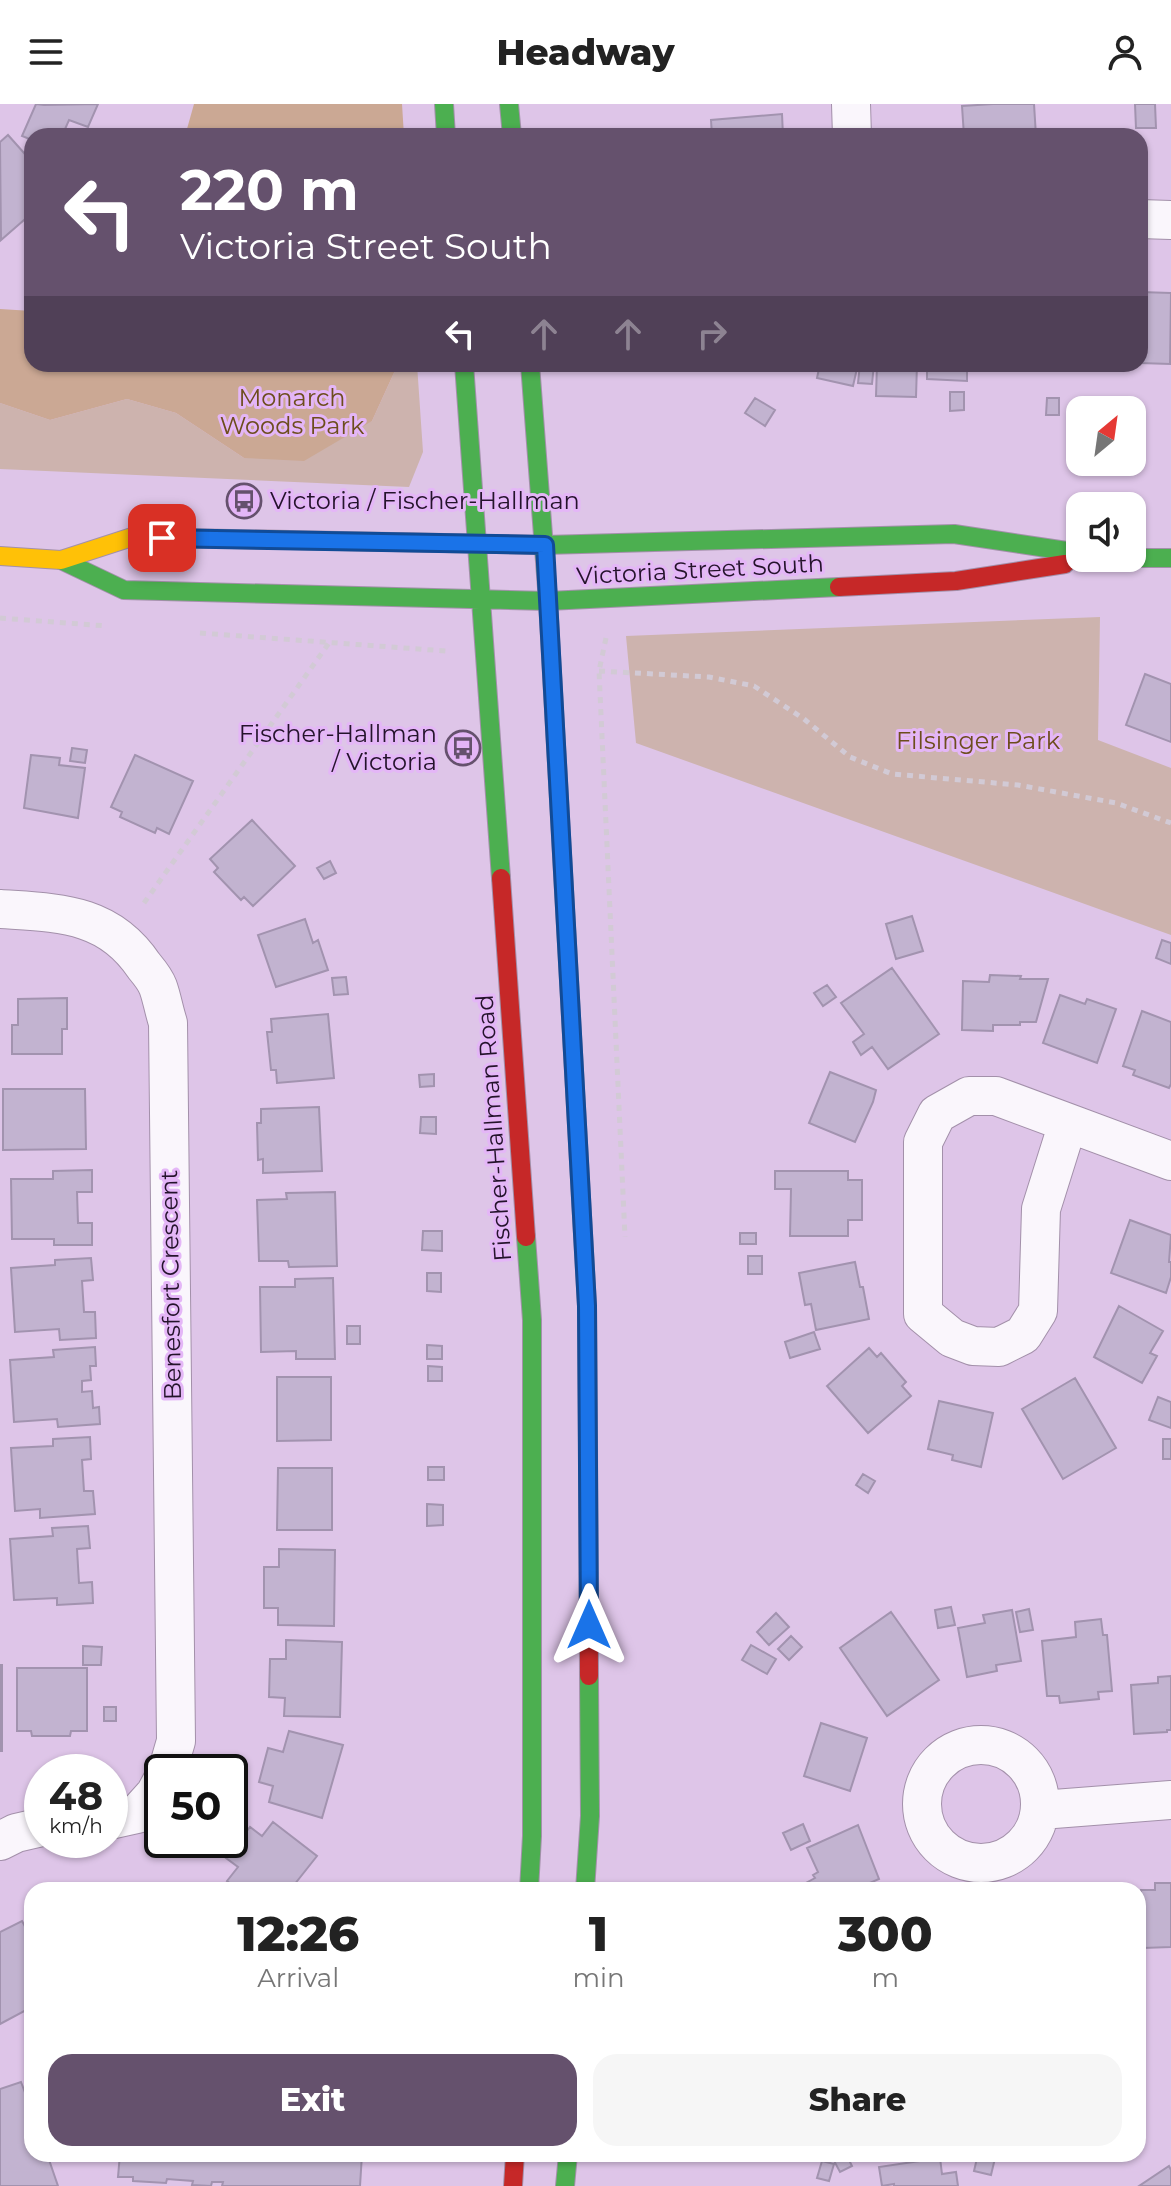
<!DOCTYPE html>
<html lang="en">
<head>
<meta charset="utf-8">
<style>
  :root { --surface:#fff; --page:#f6f6f6; --text:#222; --muted:#767676; --accent:#65516d }
  body { margin:0; font-family:Montserrat,sans-serif; background:var(--page); color:var(--text); height:100vh; display:flex; flex-direction:column; font-size:30px; white-space:nowrap }
  * { box-sizing:border-box; margin:0 }
  p { font-size:26px; color:var(--muted) }
  .icon { flex:none; width:44px; height:44px; fill:none; stroke:currentColor; stroke-width:2; stroke-linecap:round; stroke-linejoin:round }
  .map { position:relative; flex:1; overflow:hidden }
  .drawer { position:absolute; left:24px; top:1778px; width:1122px; height:280px; display:flex; flex-direction:column; background:var(--surface); border-radius:24px; box-shadow:0 2px 6px #0004 }
  .drawer>* { flex:none }
  .guide { position:absolute; left:24px; top:24px; width:1124px; height:244px; border-radius:24px; box-shadow:0 2px 6px #0004; background:#65516d; color:#fff; overflow:hidden }
  .needle { width:52px; rotate:29deg }
  .controls { position:absolute; left:1066px; top:292px; display:grid; gap:16px }
  .controls a { display:grid; place-items:center; width:80px; height:80px; border-radius:16px; background:var(--surface); box-shadow:0 2px 6px #0004; font-size:40px }
  .speed { position:absolute; left:24px; top:1650px; display:flex; gap:16px; font-size:40px; font-weight:700; text-align:center }
  .speed>* { display:grid; place-content:center; width:104px; height:104px; border-radius:50%; background:var(--surface); box-shadow:0 2px 6px #0004; line-height:1 }
  .speed small { font-size:20px; font-weight:400 }
  .speed .limit { border:4px solid #111; border-radius:12px; background:#fff; color:#111 }
  .pin { position:absolute; display:grid; place-items:center; width:68px; height:68px; color:#fff; margin:-34px; border-radius:16px; box-shadow:0 4px 12px #0006 }
  .me { position:absolute; width:88px; margin:-44px; rotate:0deg; stroke-linejoin:round; filter:drop-shadow(0 0 6px #0008) }
  .turn { display:flex; align-items:center; gap:28px; height:168px; padding:0 24px; font-size:36px }
  .turn .icon { width:104px; height:104px; stroke-width:2.5 }
  .turn b { display:block; font-size:56px; line-height:68px }
  .lanes { display:flex; align-items:center; height:76px; padding:0 24px; background:#0003; justify-content:center; gap:40px; direction:ltr }
  .lanes .off { opacity:.35 }
  .eta { display:flex; justify-content:space-evenly; align-items:center; height:136px; text-align:center }
  .eta b { font-size:48px; font-weight:800; line-height:56px }
  .cta { display:flex; gap:16px; margin-top:auto; padding:16px 24px }
  .cta a { flex:1; height:92px; border-radius:24px; background:var(--accent); color:#fff; font-size:32px; font-weight:800; line-height:92px; text-align:center }
  .cta a+a { background:var(--page); color:var(--text) }
  header { display:flex; justify-content:space-between; align-items:center; height:104px; padding:0 24px; background:var(--surface); font-size:36px; font-weight:800 }
  .map>svg:first-child { display:block }
</style>
</head>
<body>
<header><svg class="icon" aria-label="menu" viewBox="0 0 24 24"><path d="M4 6h16M4 12h16M4 18h16"/></svg>Headway<svg class="icon" aria-label="person" viewBox="0 0 24 24"><circle cx="12" cy="8" r="4"/><path d="M4 21q1-7 8-7t8 7"/></svg></header>
<div class="map">
<svg width="1171" height="2082" viewBox="0 0 1171 2082">
  <rect width="100%" height="100%" fill="#dec5e8"/>
  <!-- green -->
  <path fill="#cdb3ae" d="M398,260H417L423,348L409,383L0,365V299L50,316L127,295L176,309L244,354L372,317Z
    M1100,513L1098,636L1171,664V831L636,639L626,532Z"/>
  <!-- forest -->
  <path fill="#cba894" d="M194,0H402L404,32H185Z
    M0,205L32,207V260H398L372,317L304,357L244,354L176,309L127,295L50,316L0,299Z"/>
  <!-- building -->
  <path fill="#c2b3d0" stroke="#a293af" stroke-width="2" d="M36,0L44,1L98,0L88,23L69,16L62,32H32V36L22,32Z
    M993,0H1034L1036,32H964L962,2Z
    M1135,0H1155L1156,24H1136Z
    M782,10L783,32H712L711,16Z
    M8,31L32,58V109L1,136L0,38Z
    M1140,188L1171,189L1170,260L1140,259Z
    M820,260H858L853,282L817,274Z
    M860,260H874L872,280L858,279Z
    M877,260H917L916,293L876,292Z
    M927,260H967V277L927,275Z
    M950,288H964V306L950,307Z
    M755,294L775,306L765,322L745,309Z
    M1047,294H1059V311H1046Z
    M1145,570L1171,580V638L1126,621Z
    M72,644L87,646L85,659L70,657Z
    M31,651L60,654L59,661L85,664L78,714L24,704Z
    M135,651L193,677L169,730L157,724L155,729L120,713L122,708L111,703Z
    M252,716L295,762L253,802L244,793L241,796L214,768L218,764L210,755Z
    M330,757L336,769L324,775L317,764Z
    M912,812L923,847L896,855L886,820Z
    M305,815L313,839L318,836L328,866L276,883L258,831Z
    M1162,836L1171,839V860L1156,854Z
    M892,864L939,930L888,965L872,943L861,951L853,938L864,930L841,899Z
    M990,871L1021,872L1020,875H1048L1036,918H1020V921H993V927L962,926L963,877L989,878Z
    M346,873L348,890L334,891L332,874Z
    M827,881L836,893L823,902L814,889Z
    M1060,891L1085,900L1087,895L1116,905L1097,959L1043,939Z
    M67,894V925H62V950H12V921H18V895Z
    M1142,907L1171,918V980L1169,984L1133,971L1135,966L1123,962Z
    M328,910L334,974L277,979L276,966H271L267,928H272L271,915Z
    M830,968L876,986L873,998L855,1038L809,1019Z
    M434,970V982L420,983L419,971Z
    M3,985H85L86,1045L3,1046Z
    M319,1003L322,1067L263,1069V1055L258,1056L257,1019H261V1005Z
    M421,1013H436V1030L420,1029Z
    M92,1066V1088H77L78,1119H92V1141H54V1135H12L11,1075H53V1067Z
    M775,1067H848V1076H862V1116H848V1132H790L791,1085H775Z
    M335,1088L337,1162L289,1163L288,1157H259L257,1096L287,1095L286,1089Z
    M1130,1116L1171,1131L1169,1158H1171V1173L1166,1189L1111,1169Z
    M423,1127H442V1147L422,1146Z
    M740,1129H756V1140H740Z
    M748,1152H762V1170H748Z
    M91,1154L93,1176L82,1177L84,1208H95L96,1234L60,1236L59,1225L15,1228L11,1164L55,1161V1156Z
    M855,1158L860,1183H863L869,1215L816,1226L811,1200L805,1201L799,1169Z
    M427,1169H441V1188L427,1187Z
    M333,1174L335,1255H296V1247L261,1248L260,1183H295V1175Z
    M1119,1202L1163,1227L1150,1249L1157,1252L1142,1279L1094,1253Z
    M347,1222H360V1240H347Z
    M814,1228L820,1245L790,1254L785,1238Z
    M427,1241L442,1242V1255H427Z
    M95,1243L96,1262H90L91,1276L82,1277V1288L92,1287L93,1304L99,1303L100,1320L58,1323L57,1315L14,1318L10,1256L54,1253L53,1246Z
    M869,1244L877,1253L881,1249L906,1278L902,1282L911,1292L868,1329L827,1282Z
    M428,1262L442,1263V1277H428Z
    M277,1273H331V1336L277,1337Z
    M1075,1274L1116,1344L1063,1375L1022,1305Z
    M1158,1293L1171,1298V1324L1149,1316Z
    M939,1297L993,1309L981,1363L952,1356L953,1351L928,1345Z
    M90,1333L91,1355L82,1356L84,1387H93L95,1410L40,1414V1405L15,1407L11,1344L53,1342V1335Z
    M1163,1335H1171V1355H1163Z
    M428,1363H444V1376H428Z
    M278,1364H332V1426H277Z
    M863,1370L875,1377L868,1389L856,1381Z
    M427,1400L443,1401V1421L427,1422Z
    M88,1422L90,1444L77,1445L79,1479L92,1478L93,1499L57,1501V1494L14,1496L10,1435L53,1432L52,1424Z
    M279,1445L335,1446L334,1522L278,1521V1504H264V1463H279Z
    M951,1503L955,1521L938,1524L935,1506Z
    M1029,1505L1033,1526L1020,1528L1016,1508Z
    M1012,1506L1021,1557L996,1561L997,1567L967,1573L958,1524L985,1519L983,1511Z
    M891,1508L939,1576L887,1612L840,1544Z
    M776,1509L789,1523L769,1541L757,1528Z
    M1101,1515L1103,1531H1107L1112,1587L1098,1588L1099,1595L1060,1599L1059,1592H1047L1042,1537L1076,1533L1075,1518Z
    M791,1532L802,1543L789,1556L778,1545Z
    M286,1536L342,1538L340,1613L284,1612L285,1594L269,1593L270,1555H286Z
    M751,1541L776,1555L767,1570L742,1556Z
    M83,1542L102,1543L101,1561H83Z
    M0,1561H2V1647H0Z
    M17,1564H87V1627H71L70,1632H32L31,1627H17Z
    M1171,1572V1626H1167V1628L1134,1630L1131,1581L1158,1579V1573Z
    M104,1603H116V1617H104Z
    M821,1619L867,1634L850,1687L804,1672Z
    M289,1627L343,1641L322,1714L269,1698L273,1682L259,1678L268,1644L283,1648Z
    M273,1718L317,1752L290,1786H238L227,1777L238,1763L226,1754L250,1723L262,1732Z
    M803,1720L810,1737L791,1746L783,1729Z
    M858,1721L879,1775L854,1786H809L806,1779L815,1774L813,1771L818,1768L807,1744Z
    M1155,1779H1171V1843L1143,1844L1141,1786H1155Z
    M22,1817L32,1835V1903L0,1920V1828Z
    M21,1978L32,2007V2050H47L58,2082H0V1985Z
    M120,2050H362L360,2082H222L223,2078H212L211,2082L192,2081L193,2077L167,2075L166,2079L133,2077V2073H118Z
    M836,2050H846L852,2062L840,2068L832,2053Z
    M978,2050H996L991,2071L974,2067Z
    M940,2054L942,2070L956,2068L958,2082H894V2080L882,2082L879,2063Z
    M822,2057L834,2060L829,2077L817,2074Z
    M1169,2062L1171,2066V2082H1139Z"/>
  <g fill="none" stroke-linecap="round" stroke-linejoin="round">
    <!-- street casing -->
    <g stroke="#a390aa" stroke-width="40">
      <path id="street" d="M851,0L852,32
        M1140,115L1171,116
        M0,805C58,809 108,808 144,862C149,868 155,875 158,883C162,894 164,907 168,919L176,1637L167,1668
        M1068,1019L1041,1105L1038,1207L1023,1231L999,1243L973,1242L952,1234L923,1210V1038L937,1010L969,992H996L1171,1057
        M922 1700a59 59 0 1 1 118 0a59 59 0 1 1-118 0Z
        M1041,1706L1171,1696
        M110,1716L137,1710L155,1690L162,1677
        M0,1737L16,1729L42,1723"/>
    </g>
    <!-- fast casing -->
    <g stroke="#a390aa" stroke-width="20">
      <path id="fast" d="M444,0L446,32
        M509,0L512,32
        M464,260L501,774
        M530,260L548,497L587,1202L588,1339
        M339,437L545,441L954,430L1080,449
        M1132,454H1171
        M61,456L124,486L548,497L839,483
        M526,1133L532,1216V1732L529,1786
        M585,1786L590,1712L589,1572
        M565,2082L568,2050"/>
    </g>
    <!-- slow casing -->
    <g stroke="#a390aa" stroke-width="20">
      <path id="slow" d="M0,452L61,456L132,433L339,437"/>
    </g>
    <!-- jam casing -->
    <g stroke="#a390aa" stroke-width="20">
      <path id="jam" d="M839,483L956,477L1065,460
        M501,774L526,1133
        M588,1339L589,1572
        M513,2082L515,2050"/>
    </g>
    <!-- path -->
    <path stroke="#d2cad5" stroke-width="5" stroke-dasharray="6 6" stroke-linecap="butt" d="M0,514L107,522
      M200,529L446,547
      M606,534L599,567L625,1133
      M599,567L709,573L754,582L804,615L850,653L892,670L1018,681L1116,699L1171,719
      M144,799L329,539"/>
    <!-- street -->
    <use href="#street" stroke="#faf6fc" stroke-width="38"/>
    <!-- fast -->
    <use href="#fast" stroke="#4caf50" stroke-width="18"/>
    <!-- slow -->
    <use href="#slow" stroke="#ffc107" stroke-width="18"/>
    <!-- jam -->
    <use href="#jam" stroke="#c62828" stroke-width="18"/>
  </g>
  <g fill="none" stroke-linecap="round" stroke-linejoin="round">
    <!-- route casing -->
    <g stroke="#114b97" stroke-width="20">
      <path id="route" d="M162,434L545,441L587,1202L589,1521"/>
    </g>
    <!-- route -->
    <use href="#route" stroke="#1a73e8" stroke-width="14"/>
  </g>
  <!-- icons -->
  <defs>
    <g id="bus-ring" transform="scale(1.8)"><circle r="9.5" fill="#e4b6f7" stroke="#65516d" stroke-width="1.5"/><path d="M-5-6H5V4H4V6H2V4H-2V6H-4V4H-5ZM-3.5-4V0h7V-4ZM-3.5 1.2v1.5H-2V1.2ZM2 1.2v1.5H3.5V1.2Z" fill="#65516d"/></g>
  </defs>
  <g fill-rule="evenodd">
    <use href="#bus-ring" x="244" y="397"/>
    <use href="#bus-ring" x="463" y="644"/>
  </g>
  <g text-anchor="middle" stroke-width="6" stroke-linejoin="round" paint-order="stroke">
    <!-- park labels -->
    <g font-size="24" fill="#6c4d1c" stroke="#e4b6f7">
      <text x="292" y="302">Monarch<tspan x="292" dy="28">Woods Park</tspan></text>
      <text x="978" y="645">Filsinger Park</text>
    </g>
    <!-- poi labels -->
    <g font-size="24" fill="#24132b" stroke="#e4b6f7" text-anchor="start">
      <text x="270" y="405">Victoria / Fischer-Hallman</text>
      <text x="437" y="638" text-anchor="end">Fischer-Hallman<tspan x="437" dy="28">/ Victoria</tspan></text>
    </g>
    <!-- street labels -->
    <g font-size="24" fill="#24132b" stroke="#e4b6f7">
      <text transform="translate(700 466) rotate(-3)" y="8">Victoria Street South</text>
      <text transform="translate(494 1024) rotate(-94)" y="8">Fischer-Hallman Road</text>
      <text transform="translate(171 1181) rotate(-91)" y="8">Benesfort Crescent</text>
    </g>
  </g>
</svg>
<div class="controls">
<a><svg class="needle" viewBox="-14 -14 28 28"><path d="M0-13l5 13h-10z" fill="#e53935"/><path d="M0 13l5-13h-10z" fill="#767676"/></svg></a>
<a><svg class="icon" aria-label="sound" viewBox="0 0 24 24"><path d="M4 9h4l5-4v14l-5-4H4zM17 9q2 3 0 6"/></svg></a>
</div>
<div class="speed"><div>48<small>km/h</small></div><div class="limit">50</div></div>
<div class="pin" style="left:162px;top:434px;background:#d93025"><svg class="icon" aria-label="arrive" viewBox="0 0 24 24"><path d="M6 21V4h12l-3 4 3 4H6"/></svg></div>
<svg class="me" style="left:589px;top:1521px" viewBox="-20 -20 40 40"><path d="M0-17L14 15 0 8-14 15z" fill="#1a73e8" stroke="#fff" stroke-width="4"/></svg>
<div class="guide">
<div class="turn"><svg class="icon" aria-label="left" viewBox="0 0 24 24"><path d="M17 20v-9H6M10 6l-5 5 5 5"/></svg><div><b>220 m</b>Victoria Street South</div></div>
<div class="lanes"><svg class="icon" aria-label="left" viewBox="0 0 24 24"><path d="M17 20v-9H6M10 6l-5 5 5 5"/></svg><svg class="icon off" aria-label="ahead" viewBox="0 0 24 24"><path d="M12 20V5M6 11l6-6 6 6"/></svg><svg class="icon off" aria-label="ahead" viewBox="0 0 24 24"><path d="M12 20V5M6 11l6-6 6 6"/></svg><svg class="icon off" aria-label="right" viewBox="0 0 24 24"><path d="M7 20v-9h11M14 6l5 5-5 5"/></svg></div>
</div>
<section class="drawer">
<div class="eta">
<div><b>12:26</b><p>Arrival</p></div>
<div><b>1</b><p>min</p></div>
<div><b>300</b><p>m</p></div>
</div>
<div class="cta"><a>Exit</a><a>Share</a></div>
</section>
</div>
</body>
</html>
